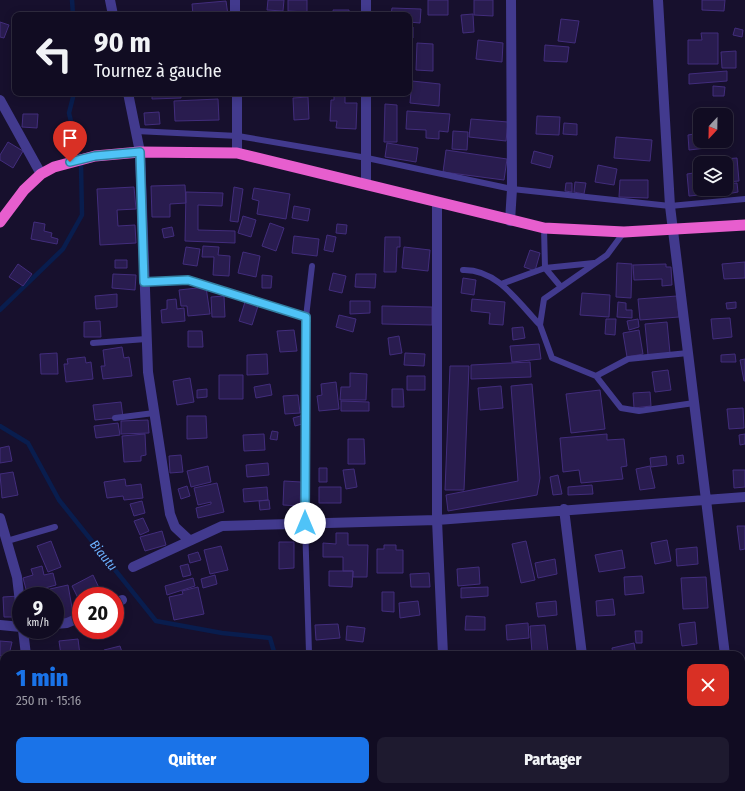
<!DOCTYPE html>
<html lang="fr">
<head>
<meta charset="utf-8">
<style>
  :root { --surface:#110c22; --page:#1e1a2f; --text:#f1f3f6; --muted:#9c9ba5; --line:#302c40; --accent:#1a73e8 }
  body { margin:0; font-family:"Fira Sans Condensed",sans-serif; background:var(--page); color:var(--text); height:100vh; display:flex; flex-direction:column; font-size:15px; white-space:nowrap }
  * { box-sizing:border-box; margin:0 }
  p { font-size:13px; color:var(--muted) }
  .icon { flex:none; width:22px; height:22px; fill:none; stroke:currentColor; stroke-width:2; stroke-linecap:round; stroke-linejoin:round }
  .map { position:relative; flex:1; overflow:hidden }
  .panel { position:absolute; left:0px; top:651px; width:745px; height:140px; display:flex; flex-direction:column; background:var(--surface); border-radius:12px 12px 0 0; box-shadow:0 2px 10px #0003,0 0 0 1px var(--line) }
  .panel>* { flex:none }
  .hud { position:absolute; left:12px; top:12px; width:400px; height:84px; border-radius:8px; box-shadow:0 2px 10px #0003,0 0 0 1px var(--line); background:#110c22; color:var(--text); overflow:hidden }
  .needle { width:26px; rotate:202deg }
  .fabs { position:absolute; left:693px; top:108px; display:grid; gap:8px }
  .fabs a { display:grid; place-items:center; width:40px; height:40px; border-radius:8px; background:var(--surface); box-shadow:0 2px 10px #0003,0 0 0 1px var(--line); font-size:20px }
  .speed { position:absolute; left:12px; top:587px; display:flex; gap:8px; font-size:20px; font-weight:700; text-align:center }
  .speed>* { display:grid; place-content:center; width:52px; height:52px; border-radius:50%; background:var(--surface); box-shadow:0 2px 10px #0003,0 0 0 1px var(--line); line-height:1 }
  .speed small { font-size:10px; font-weight:400 }
  .speed .limit { border:6px solid #d22; background:#fff; color:#111 }
  .pin { position:absolute; display:grid; place-items:center; width:34px; height:34px; color:#fff; margin:-41px -17px; border-radius:50% 50% 50% 0; rotate:-45deg; box-shadow:0 0 4px #0007 }
  .pin .icon { rotate:45deg }
  .me { position:absolute; width:44px; margin:-22px; rotate:0deg; stroke-linejoin:round; filter:drop-shadow(0 0 3px #0008) }
  .turn { display:flex; align-items:center; gap:14px; height:84px; padding:0 16px; font-size:18px }
  .turn .icon { width:52px; height:52px; stroke-width:2.5 }
  .turn b { display:block; font-size:28px; line-height:34px }
  .round { display:grid; place-items:center; flex:none; width:42px; height:42px; border-radius:8px; background:var(--page) }
  .overview { display:flex; align-items:center; justify-content:space-between; height:68px; padding:0 16px }
  h1 { font-size:24px; font-weight:800; line-height:30px; color:var(--accent) }
  .button { display:flex; gap:8px; margin-top:auto; padding:8px 16px }
  .button a { flex:1; height:46px; border-radius:8px; background:var(--accent); color:#fff; font-size:16px; font-weight:800; line-height:46px; text-align:center }
  .button a+a { background:var(--page); color:var(--text) }
  .map>svg:first-child { display:block }
</style>
</head>
<body>
<div class="map">
<svg width="745" height="791" viewBox="0 0 745 791">
  <rect width="100%" height="100%" fill="#17102d"/>
  <g fill="none" stroke-linecap="round" stroke-linejoin="round">
    <!-- stream -->
    <path stroke="#091d4e" stroke-width="4.5" d="M72,0L73,15
      M0,310L63,249L82,215L81,165L69,113L74,93
      M0,426L28,443L59,500L156,621L222,633L270,638L275,655
      M202,791L204,787"/>
  </g>
  <!-- building -->
  <path fill="#291c4f" stroke="#422d7c" d="M268,0H284L283,11L267,10Z
    M288,0H307V12L288,11Z
    M428,0H448V15H428Z
    M474,0H493V16L474,15Z
    M702,0H725L724,11L702,10Z
    M226,1L228,15H193L192,4Z
    M392,8L421,9L420,23L409,22V15H391Z
    M333,10H349V15H334Z
    M473,14L474,32L463,33L461,15Z
    M561,19L579,21L575,43L558,41Z
    M0,22L9,25L4,38L0,37Z
    M409,27H413V38L409,37Z
    M735,28L743,30L742,37L733,35Z
    M701,33H718V64H688V40H702Z
    M478,40L503,43L502,62L476,59Z
    M417,43L433,44V71L416,70Z
    M545,45L569,47L567,62L544,61Z
    M736,51V68H722L721,52Z
    M727,71V81L689,84V74Z
    M412,81L440,84L439,106L410,103Z
    M713,86L725,87L724,96H713Z
    M152,93H181V98L152,99Z
    M334,94L345,95V103H357L356,129L336,128L337,121H330L331,100H334Z
    M308,97L309,119L294,120L293,98Z
    M218,99L219,120L175,121L174,101Z
    M385,104L397,105V142H384Z
    M407,111L450,114L448,132L439,131V139L426,138V130L406,129Z
    M159,112L160,124L145,125L144,113Z
    M23,114H38L37,128L22,127Z
    M706,114L700,115V128H698L696,115Z
    M537,116L560,117L559,135L536,134Z
    M471,119L508,122L506,141L469,137Z
    M564,123L577,124V135L563,134Z
    M453,131L468,132L467,150L452,149Z
    M700,133V141H714L715,147L689,150L688,135Z
    M616,137L652,140L650,161L614,158Z
    M8,142L23,151L13,168L0,160V155Z
    M387,143L418,148L416,162L385,157Z
    M446,150L507,159L504,180L443,172Z
    M534,151L553,156L550,168L531,163Z
    M737,158L739,181L726,182V163H724V159Z
    M598,165L617,169L614,185L595,182Z
    M700,172V189H720V193L689,196L687,174Z
    M620,180H648V198L619,197Z
    M575,182L586,183L584,194L574,192Z
    M566,183H572V192L565,191Z
    M737,183L738,192L727,194L726,184Z
    M185,185L186,203L170,204V217H152L151,186Z
    M134,187L136,209L117,210L118,226L135,225L136,243L100,245L97,189Z
    M234,187L243,189L238,222L230,221Z
    M254,188L290,194L286,219L257,214L259,201L252,199Z
    M186,192L223,193L222,206L198,205V230L235,231V243L185,241Z
    M294,206L310,209L308,221L292,218Z
    M243,216L256,220L251,237L238,233Z
    M34,222L45,224L44,231L52,233L51,237L58,239L57,244L31,239Z
    M270,223L284,228L276,251L262,246Z
    M337,224L347,225L346,234L336,233Z
    M172,227L174,236L164,238L162,229Z
    M327,235L336,237L333,252L324,250Z
    M294,236L319,239L317,256L292,253Z
    M385,237H400V247H397L396,272H384Z
    M203,246L219,247L218,255L230,256L229,276L213,275L214,257H202Z
    M186,247L200,249L197,266L183,264Z
    M404,247L430,250L428,271L402,268Z
    M530,250L540,253L535,271L524,267Z
    M243,252L260,256L256,277L238,273Z
    M115,260H127V268H115Z
    M745,262V278L724,279L722,264Z
    M617,263L632,264L631,298L616,297Z
    M18,264L32,274L23,286L9,277Z
    M666,264V267H671L672,285L662,286V279L634,280L633,265Z
    M333,273L346,276L342,293L329,290Z
    M113,274L136,275L135,290L112,288Z
    M356,274H376L375,288L355,287Z
    M262,275L272,276L271,288H262Z
    M463,278L476,280L474,295L461,293Z
    M206,287L210,314L188,316L187,306H181L179,290Z
    M582,293L610,295L609,317L580,315Z
    M117,294V307L96,309L95,296Z
    M224,296L225,317H212L211,297Z
    M677,296L679,317L640,320L638,299Z
    M176,299L177,309L184,308L185,321L162,323L161,310L167,309V300Z
    M472,299L505,302L503,325L489,324L490,313L471,311Z
    M350,301H370V313L350,314Z
    M245,302L258,306L252,325L239,321Z
    M618,302L626,303V310H632V318L617,317Z
    M736,302V308L727,309L726,303Z
    M382,306L432,307V325L382,324Z
    M339,315L356,319L353,332L336,327Z
    M730,318L732,337L713,339L711,319Z
    M606,319H616L615,335L605,334Z
    M638,319L639,327L629,330L627,321Z
    M100,321L101,337H84V322Z
    M667,322L670,353L648,355L645,324Z
    M523,327L525,338L513,340L512,328Z
    M294,330L297,351L280,352L277,331Z
    M639,330L643,354L627,357L623,333Z
    M188,331H202L203,347H188Z
    M399,336L402,353L390,355L388,338Z
    M539,344L541,359L512,362L510,346Z
    M122,347L124,358L129,357L132,376L103,379L101,366H105L103,350Z
    M57,353L58,374H41L40,354Z
    M405,353L425,354L424,366L404,365Z
    M267,354L268,374L247,375V355Z
    M735,354L736,362H721V355Z
    M85,357L86,363L91,362L93,379L66,382L64,364H68L67,359Z
    M745,359V381H744L740,360Z
    M530,362L531,377L471,379V365Z
    M450,366H469L464,490H445Z
    M668,370L671,390L655,392L652,372Z
    M350,373L367,374L366,400H340L341,387H350Z
    M219,375H243V399H219Z
    M407,376H425V390H407Z
    M190,378L194,402L177,405L173,381Z
    M336,382L339,409L319,411L317,396L322,395L321,384Z
    M270,384L272,395L256,398L254,387Z
    M532,384L540,478L537,495L448,511L446,495L518,481L511,386Z
    M501,386L503,408L480,410L478,388Z
    M207,389V397L197,398V390Z
    M392,389H403L404,407H392Z
    M600,390L605,429L571,433L566,394Z
    M650,392L651,406L634,408L633,393Z
    M298,395L300,413L285,414L283,396Z
    M341,401L369,402V411H341Z
    M121,402L123,417L95,420L93,405Z
    M743,408L744,428L729,429L727,409Z
    M304,415L306,423L295,426L293,418Z
    M187,416H206L207,438L187,439Z
    M148,420L149,433L121,434V421Z
    M118,423L120,435L96,438L94,426Z
    M272,431L278,432L277,440L270,439Z
    M145,434L146,455L141,456V461L124,462L122,436Z
    M264,434L265,450L244,451L243,435Z
    M607,434V440L624,439L627,466L621,467L623,479L581,483L579,470L563,472L560,438Z
    M745,434V444L740,445L739,435Z
    M348,439H364L365,464H348Z
    M9,446L12,461L0,463V448Z
    M181,455L183,472L170,473L169,456Z
    M683,455L684,463L678,464L677,456Z
    M666,456L667,465L651,467L650,458Z
    M268,463L269,475L247,477L246,465Z
    M208,466L211,482L191,487L187,471Z
    M650,466L655,488L640,490L636,469Z
    M319,468H327V482H319Z
    M354,469L357,487L346,489L343,470Z
    M733,470H745V487L734,488Z
    M13,472L18,495L2,498L0,474Z
    M558,475L562,494L553,495L550,477Z
    M125,479L126,486L141,484L143,498L124,500L123,496L107,498L104,482Z
    M284,481L301,482L300,506L283,505Z
    M217,483L224,512L198,518L196,508L211,504V502L198,505L194,488Z
    M592,485L593,494L568,495V487Z
    M187,486L190,496L181,499L178,489Z
    M267,487L268,500L244,502L243,489Z
    M319,487H341V503H319Z
    M269,500L270,509L260,510L259,501Z
    M142,501L145,513L134,516L130,504Z
    M143,518L149,531L140,535L134,521Z
    M737,526H745V549L740,550Z
    M162,531L166,545L145,551L140,537Z
    M336,533H348V545H368L367,577H353V571H343V557H323V543L336,544Z
    M667,540L671,561L655,564L651,543Z
    M51,541L61,567L48,572L37,546Z
    M526,541L535,580L521,583L512,544Z
    M279,542H294V568L279,569Z
    M384,545H396V550H403V573H377V549H384Z
    M221,546L228,570L210,574L204,550Z
    M697,547L698,564L677,566L676,549Z
    M622,550L625,568L599,572L595,555Z
    M198,552L201,560L190,563L188,555Z
    M555,559L557,574L538,578L535,563Z
    M188,564L191,575L183,577L180,566Z
    M42,566L44,575L53,573L56,585L27,593L23,578L33,575L31,569Z
    M479,567L480,584L458,586L457,569Z
    M329,571H353L352,587L329,586Z
    M429,573L430,587H411L410,574Z
    M93,575L100,590L87,596H81L79,600L72,586Z
    M215,575L217,584L203,588L201,579Z
    M642,576L644,593L625,595L624,577Z
    M706,577L708,608L683,609L681,578Z
    M193,578L195,586L167,595L165,586Z
    M68,585L74,619H55V596H51L50,589Z
    M198,587L204,614L174,620L169,597L183,594L182,591Z
    M488,587V596L461,598V588Z
    M382,592H394V612L382,611Z
    M19,596L20,617H4L3,597Z
    M613,599L615,615L597,616L596,601Z
    M418,601L420,615L400,618L399,603Z
    M556,601L557,615L538,617L536,603Z
    M466,616L485,617V630H465Z
    M695,622L697,644L682,646L679,624Z
    M528,623L529,638L507,640L506,625Z
    M338,624L340,638L316,640L315,625Z
    M545,625L548,652L532,653L530,626Z
    M347,626L365,628L363,642L346,640Z
    M635,631H642V643H636Z
    M78,639L80,655H61L59,641Z
    M0,641L12,642L9,655L0,656Z
    M634,643L636,655H613L612,648Z
    M120,646L123,655H105L104,650Z
    M0,658H4V679H0Z
    M0,731H4V747H0Z
    M0,751H4V773L0,772Z
    M9,787H20L28,789L27,791H8Z
    M150,787H170L169,791H149Z
    M526,787V791H508L507,788Z
    M636,787H646V791H618Z
    M656,787H667L668,791H656Z
    M704,787H717V791H704Z"/>
  <g fill="none" stroke-linecap="round" stroke-linejoin="round">
    <!-- service -->
    <path stroke="#423a8e" stroke-width="6" d="M136,131L238,136L367,158L512,189L670,206L745,199
      M544,228L545,268L561,287
      M624,232L607,255L544,299L540,325L552,358L596,376L621,408L639,411L694,403
      M463,270C497,269 518,302 540,325
      M144,282L188,280L306,317
      M501,284L545,268L594,263
      M93,343L146,339
      M596,376L628,359L688,353
      M115,418L154,413
      M7,541L55,527
      M311,655L309,653L305,523L306,317L312,266
      M103,787V791"/>
    <!-- minor -->
    <path stroke="#423a8e" stroke-width="10" d="M110,0L113,15
      M235,0V15
      M366,0V15
      M658,0L670,206L725,655
      M128,93L140,152L148,372L170,514L175,527L189,540
      M237,93V153
      M0,100L41,174
      M366,184V93
      M437,203V520L443,655
      M510,221L512,189L511,0
      M564,509L582,655
      M0,518L17,577L21,611
      M133,567L222,526L437,520L745,497
      M115,603L122,600
      M55,624L67,623L81,617
      M0,625L21,627
      M23,630L26,655
      M741,748L745,747
      M0,777L4,776
      M41,787V791
      M449,787V791
      M597,787L598,791
      M739,787V791
      M339,791L382,787"/>
    <!-- trunk -->
    <path stroke="#e75ece" stroke-width="11" d="M0,222L24,190L41,174L54,167L95,156L140,152L237,153L544,228L624,232L745,225"/>
  </g>
  <g fill="none" stroke-linecap="round" stroke-linejoin="round">
    <!-- route casing -->
    <g stroke="#337fa1" stroke-width="10">
      <path id="route" d="M70,162L95,156L140,152L144,282L188,280L306,317L305,523"/>
    </g>
    <!-- route -->
    <use href="#route" stroke="#4fc3f7" stroke-width="7"/>
  </g>
  <g text-anchor="middle" stroke-width="4" stroke-linejoin="round" paint-order="stroke">
    <!-- water labels -->
    <g font-size="13" font-style="italic" fill="#6bb1ff" stroke="#17102d">
      <text transform="translate(104 555) rotate(51)" y="5">Biautu</text>
    </g>
  </g>
</svg>
<div class="fabs">
<a><svg class="needle" viewBox="-14 -14 28 28"><path d="M0-13l5 13h-10z" fill="#e53935"/><path d="M0 13l5-13h-10z" fill="#9c9ba5"/></svg></a>
<a><svg class="icon" aria-label="layers" viewBox="0 0 24 24"><path d="M12 4l9 5-9 5-9-5zM3 14l9 5 9-5"/></svg></a>
</div>
<div class="speed"><div>9<small>km/h</small></div><div class="limit">20</div></div>
<div class="pin" style="left:70px;top:162px;background:#d93025"><svg class="icon" aria-label="arrive" viewBox="0 0 24 24"><path d="M6 21V4h12l-3 4 3 4H6"/></svg></div>
<svg class="me" style="left:305px;top:523px" viewBox="-20 -20 40 40"><circle r="19" fill="#fff"/><path d="M0-13L10 11 0 6-10 11z" fill="#4fc3f7"/></svg>
<div class="hud">
<div class="turn"><svg class="icon" aria-label="left" viewBox="0 0 24 24"><path d="M17 20v-9H6M10 6l-5 5 5 5"/></svg><div><b>90 m</b>Tournez à gauche</div></div>
</div>
<section class="panel">
<div class="overview"><div><h1>1 min</h1><p>250 m · 15:16</p></div><a class="round" style="background:#d93025;color:#fff"><svg class="icon" aria-label="close" viewBox="0 0 24 24"><path d="M6 6l12 12M18 6L6 18"/></svg></a></div>
<div class="button"><a>Quitter</a><a>Partager</a></div>
</section>
</div>
</body>
</html>
